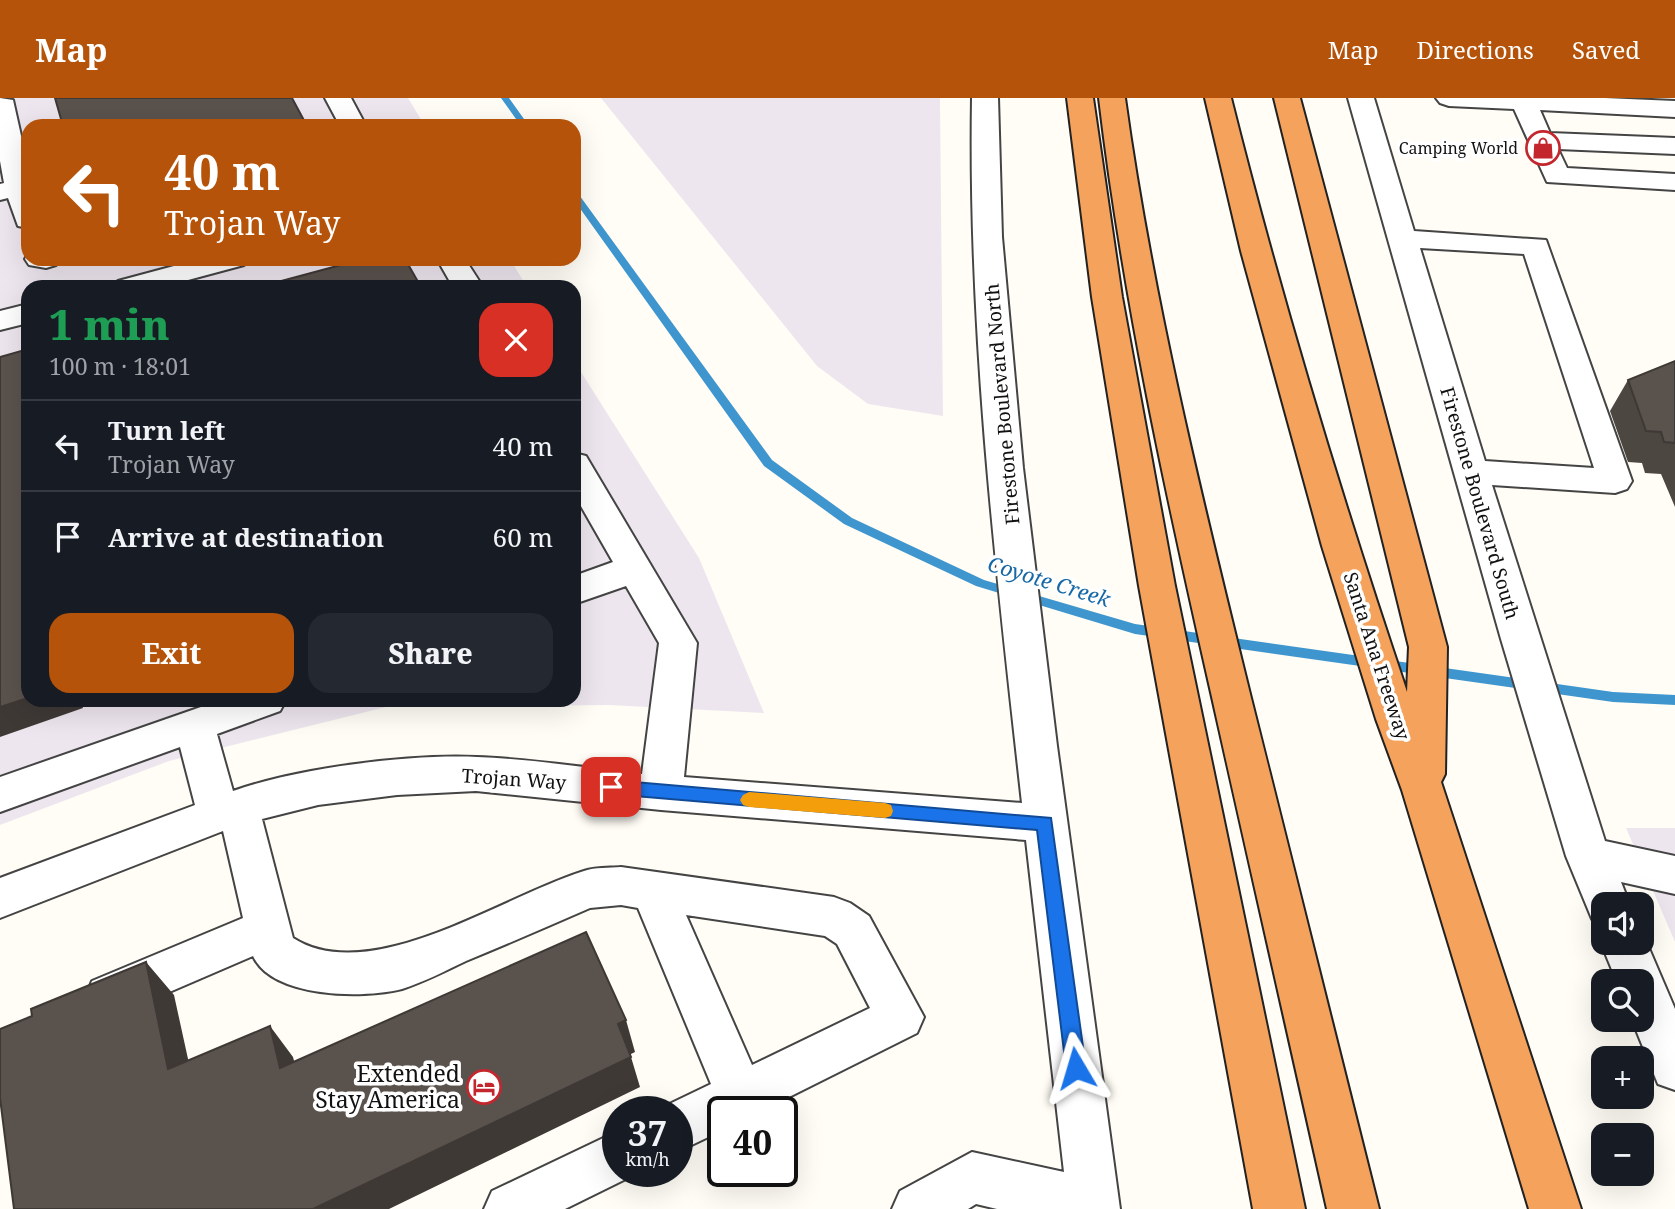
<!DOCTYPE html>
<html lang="en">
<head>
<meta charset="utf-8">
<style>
  :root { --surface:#171b24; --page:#242831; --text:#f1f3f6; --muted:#9ea1a6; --line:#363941; --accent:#b45309 }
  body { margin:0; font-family:"Noto Serif",serif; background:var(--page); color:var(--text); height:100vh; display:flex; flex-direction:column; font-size:26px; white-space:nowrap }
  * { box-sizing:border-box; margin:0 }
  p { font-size:23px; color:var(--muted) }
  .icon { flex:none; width:38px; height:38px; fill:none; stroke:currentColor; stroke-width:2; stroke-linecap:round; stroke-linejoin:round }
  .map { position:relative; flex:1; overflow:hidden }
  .drawer { position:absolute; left:21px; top:182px; width:560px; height:427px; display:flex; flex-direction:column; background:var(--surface); border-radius:21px; box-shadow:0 7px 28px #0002 }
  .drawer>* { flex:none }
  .top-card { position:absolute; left:21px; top:21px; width:560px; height:147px; border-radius:21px; box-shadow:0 7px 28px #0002; background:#b45309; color:#fff; overflow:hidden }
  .controls { position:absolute; left:1591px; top:794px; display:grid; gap:14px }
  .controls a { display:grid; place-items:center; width:63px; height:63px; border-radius:14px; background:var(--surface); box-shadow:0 7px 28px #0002; font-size:35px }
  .speed { position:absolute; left:602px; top:998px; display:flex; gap:14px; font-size:35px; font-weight:700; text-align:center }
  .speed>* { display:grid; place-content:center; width:91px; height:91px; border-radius:50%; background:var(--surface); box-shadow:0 7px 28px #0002; line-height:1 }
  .speed small { font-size:18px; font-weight:400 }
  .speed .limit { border:4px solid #111; border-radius:10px; background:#fff; color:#111 }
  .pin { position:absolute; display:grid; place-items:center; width:60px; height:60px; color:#fff; margin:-30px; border-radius:14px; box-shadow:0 4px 10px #0006 }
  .me { position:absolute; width:77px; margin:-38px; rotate:353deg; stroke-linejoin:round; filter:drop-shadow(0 0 5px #0008) }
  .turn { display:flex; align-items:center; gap:24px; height:147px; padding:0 28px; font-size:32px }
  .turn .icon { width:91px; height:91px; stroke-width:2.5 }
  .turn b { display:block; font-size:49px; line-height:60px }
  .round { display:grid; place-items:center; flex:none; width:74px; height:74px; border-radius:21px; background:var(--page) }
  .head { display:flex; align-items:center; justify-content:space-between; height:119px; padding:0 28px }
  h1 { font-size:42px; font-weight:800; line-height:52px; color:#1e9e55 }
  .action { display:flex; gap:14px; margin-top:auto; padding:14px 28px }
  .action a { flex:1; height:80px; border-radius:21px; background:var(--accent); color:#fff; font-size:28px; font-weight:800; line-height:80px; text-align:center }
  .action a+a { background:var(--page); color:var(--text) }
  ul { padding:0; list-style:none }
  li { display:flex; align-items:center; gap:21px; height:91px; padding:0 28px; border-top:2px solid var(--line) }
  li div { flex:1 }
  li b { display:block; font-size:26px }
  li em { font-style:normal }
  header { display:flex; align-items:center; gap:42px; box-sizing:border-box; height:98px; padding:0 35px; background:var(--accent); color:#fff }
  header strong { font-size:33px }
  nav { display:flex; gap:38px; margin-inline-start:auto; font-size:24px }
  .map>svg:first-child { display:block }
</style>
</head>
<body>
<header>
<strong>Map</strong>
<nav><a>Map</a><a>Directions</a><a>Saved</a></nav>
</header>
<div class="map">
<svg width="1675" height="1111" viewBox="0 0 1675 1111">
  <rect width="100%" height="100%" fill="#fffdf5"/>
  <!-- industrial -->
  <path fill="#eee6ef" d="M0,0H408L425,28H28V161H510L527,189H28V602H574V263L699,460L764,615L609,607L386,609L169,663L0,727Z
    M601,0H940L943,318L868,306L817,268Z
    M1626,730H1675V844Z"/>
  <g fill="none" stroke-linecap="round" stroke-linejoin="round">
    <!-- stream -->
    <path fill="#3f96cf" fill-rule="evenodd" d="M501,0H509L529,28H521Z
      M574,93L577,94L772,362L852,420L984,482L1135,526L1613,594L1675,597V607L1613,604L1135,536L976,488L844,426L764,368L574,102Z"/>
    <!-- minor casing -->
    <g stroke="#444" stroke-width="4">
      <path id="minor" d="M0,0L13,2L28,69V130L18,128L8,100L0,102V86L4,85L0,63Z
        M325,0H351L366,28H340Z
        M972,0H998L1002,139L1023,370L1057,648L1120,1111H997L976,1106L968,1111H892L900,1093L972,1054L1064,1074L1026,742L661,712L476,693L397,697L318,707L262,721L293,840C371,890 505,797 584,773C595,769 609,770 621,769L834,799L850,805L869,818L924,919L917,935L761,1013H723V1032L677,1054V1013L659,1011L711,986L638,810L621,807L590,810C549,828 507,846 466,863C445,873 424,884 402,891C363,901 272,900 253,858L109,920L92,913L86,898L92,883L243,820L223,733L0,820V780L195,707L180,649L0,714V679L221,602H286L280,613L217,636L233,693C298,670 408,656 477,659C532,661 588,670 642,676L659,545L626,488L574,506V478L613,464L574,396V355L586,358L697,545L684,679L1022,705C996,472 968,235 972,0ZM686,817L825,838L837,846L870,910L752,967Z
        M1348,0H1374L1414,133L1546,142L1632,383L1627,391L1615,395L1492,387L1605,743L1675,758V796L1621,784L1630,807H1603V825L1592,821L1566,758L1501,541ZM1420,150L1524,156L1594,370L1485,363Z
        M1436,0H1605L1675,3V19L1540,12L1550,35L1675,40V56L1558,51L1567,70L1675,76V92L1547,84L1514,11L1449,8L1440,5Z
        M28,156V161H60L56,167L46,170L29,167L25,161Z
        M200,161H248L244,167L162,189H113L118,183Z
        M437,161H465L483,189H453Z
        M28,206V225L0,232V213Z
        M1642,834L1675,911V992L1658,986L1632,922H1642V884H1617L1601,845L1603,841V845H1642Z
        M618,1033V1073H637L636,1076L565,1111H484L492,1093Z"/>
    </g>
    <!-- highway casing -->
    <g stroke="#222" stroke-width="4">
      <path id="highway" d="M1067,0H1093L1122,199L1175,488L1305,1111H1253L1139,488L1092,199Z
        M1099,0H1125C1153,203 1202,401 1251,600C1294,770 1336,941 1379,1111H1327C1289,940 1250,770 1212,599C1167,401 1123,202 1099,0Z
        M1205,0H1231C1281,200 1341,398 1407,594L1409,549L1274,0H1300L1447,549L1445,676L1441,684L1581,1111H1529L1402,692L1376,621L1322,448L1241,153Z"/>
    </g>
    <!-- minor -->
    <use href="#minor" fill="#fff" fill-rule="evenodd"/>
    <!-- highway -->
    <use href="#highway" fill="#f5a25d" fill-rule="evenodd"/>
  </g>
  <!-- wall -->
  <path fill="#4d4742" d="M1675,263V409L1661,376L1645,375L1642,365L1628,364L1610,313L1628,282Z"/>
  <!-- shaded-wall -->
  <path fill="#3f3936" d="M28,600V602H84L81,603L83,610L0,639V609Z
    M146,864L174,897L197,1002L168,971Z
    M626,922L635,954L627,958L618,926Z
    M270,928L293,959L304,1000L280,970Z
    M631,959L640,989L389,1111H313Z"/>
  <!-- building -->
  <path fill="#5a524d" stroke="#3f3936" stroke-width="2" d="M55,0H292L307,28H63Z
    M363,161H405L421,189H259Z
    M28,251V600L0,609V259Z
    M1675,263V345L1664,344L1661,334L1646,333L1628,282Z
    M586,834L626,922L618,926L631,959L313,1111H14L0,1000V931L32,918L31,911L146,864L168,971L270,928L280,970Z"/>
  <!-- route -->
  <path fill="#1a73e8" stroke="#114b97" stroke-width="2" d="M611,682L1051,720L1086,970L1083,977L1076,980L1069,977L1066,970L1037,732L611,696L605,694L603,689L605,684Z"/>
  <!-- slow -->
  <path fill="#f59e0b" d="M749,694L885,705L891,707L893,713L891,718L885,720L749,709L743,707L740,702L743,697Z"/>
  <!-- icons -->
  <defs>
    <g id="shop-ring" transform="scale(1.75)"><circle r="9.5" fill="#fff" stroke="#c4262e" stroke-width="1.5"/><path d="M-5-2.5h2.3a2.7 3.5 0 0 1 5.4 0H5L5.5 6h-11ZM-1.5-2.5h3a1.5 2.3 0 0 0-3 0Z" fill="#c4262e"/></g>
    <g id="hotel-ring" transform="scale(1.75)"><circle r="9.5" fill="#fff" stroke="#c4262e" stroke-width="1.5"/><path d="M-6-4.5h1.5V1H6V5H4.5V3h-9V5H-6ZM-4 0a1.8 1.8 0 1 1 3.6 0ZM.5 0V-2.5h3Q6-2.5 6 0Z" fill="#c4262e"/></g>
  </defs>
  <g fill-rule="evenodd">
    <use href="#shop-ring" x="1543" y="50"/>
    <use href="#hotel-ring" x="484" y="989"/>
  </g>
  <g text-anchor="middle" stroke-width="7" stroke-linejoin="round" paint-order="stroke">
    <!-- far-poi labels -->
    <g font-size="16" fill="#111" stroke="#fff" text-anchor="end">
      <text x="1518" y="56">Camping World</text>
    </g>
    <!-- street labels -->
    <g font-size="19" fill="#111" stroke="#fff">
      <text transform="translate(1002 306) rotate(-95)" y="7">Firestone Boulevard North</text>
      <text transform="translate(1480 405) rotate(74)" y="7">Firestone Boulevard South</text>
      <text transform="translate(1377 558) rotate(72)" y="7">Santa Ana Freeway</text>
      <text transform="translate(514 681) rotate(4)" y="7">Trojan Way</text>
    </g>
    <!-- water labels -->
    <g font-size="21" font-style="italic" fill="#1768a6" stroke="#fff">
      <text transform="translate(1049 484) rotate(17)" y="7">Coyote Creek</text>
    </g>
    <!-- near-poi labels -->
    <g font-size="23" fill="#111" stroke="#fff" text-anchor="end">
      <text x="460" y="984">Extended<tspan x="460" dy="26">Stay America</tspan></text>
    </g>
  </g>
</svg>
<div class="controls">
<a><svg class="icon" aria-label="sound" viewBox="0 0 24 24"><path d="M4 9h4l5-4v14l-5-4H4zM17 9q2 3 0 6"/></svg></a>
<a><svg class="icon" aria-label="search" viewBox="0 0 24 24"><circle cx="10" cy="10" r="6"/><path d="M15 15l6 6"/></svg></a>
<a>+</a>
<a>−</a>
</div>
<div class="speed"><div>37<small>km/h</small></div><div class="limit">40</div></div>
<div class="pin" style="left:611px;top:689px;background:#d93025"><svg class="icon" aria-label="arrive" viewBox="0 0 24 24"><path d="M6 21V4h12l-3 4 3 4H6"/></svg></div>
<svg class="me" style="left:1076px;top:970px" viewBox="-20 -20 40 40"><path d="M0-17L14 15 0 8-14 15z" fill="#1a73e8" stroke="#fff" stroke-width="4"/></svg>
<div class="top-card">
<div class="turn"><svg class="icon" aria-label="left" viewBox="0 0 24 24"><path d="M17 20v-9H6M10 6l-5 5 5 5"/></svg><div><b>40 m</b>Trojan Way</div></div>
</div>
<section class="drawer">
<div class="head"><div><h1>1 min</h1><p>100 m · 18:01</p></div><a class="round" style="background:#d93025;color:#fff"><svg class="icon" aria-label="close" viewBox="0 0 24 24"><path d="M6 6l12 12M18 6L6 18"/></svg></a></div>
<ul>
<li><svg class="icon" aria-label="left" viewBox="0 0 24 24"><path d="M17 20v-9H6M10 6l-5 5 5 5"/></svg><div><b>Turn left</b><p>Trojan Way</p></div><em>40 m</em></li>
<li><svg class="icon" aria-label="arrive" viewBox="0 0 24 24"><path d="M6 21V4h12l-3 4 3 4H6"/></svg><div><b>Arrive at destination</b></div><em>60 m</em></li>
</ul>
<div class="action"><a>Exit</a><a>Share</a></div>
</section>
</div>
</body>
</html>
